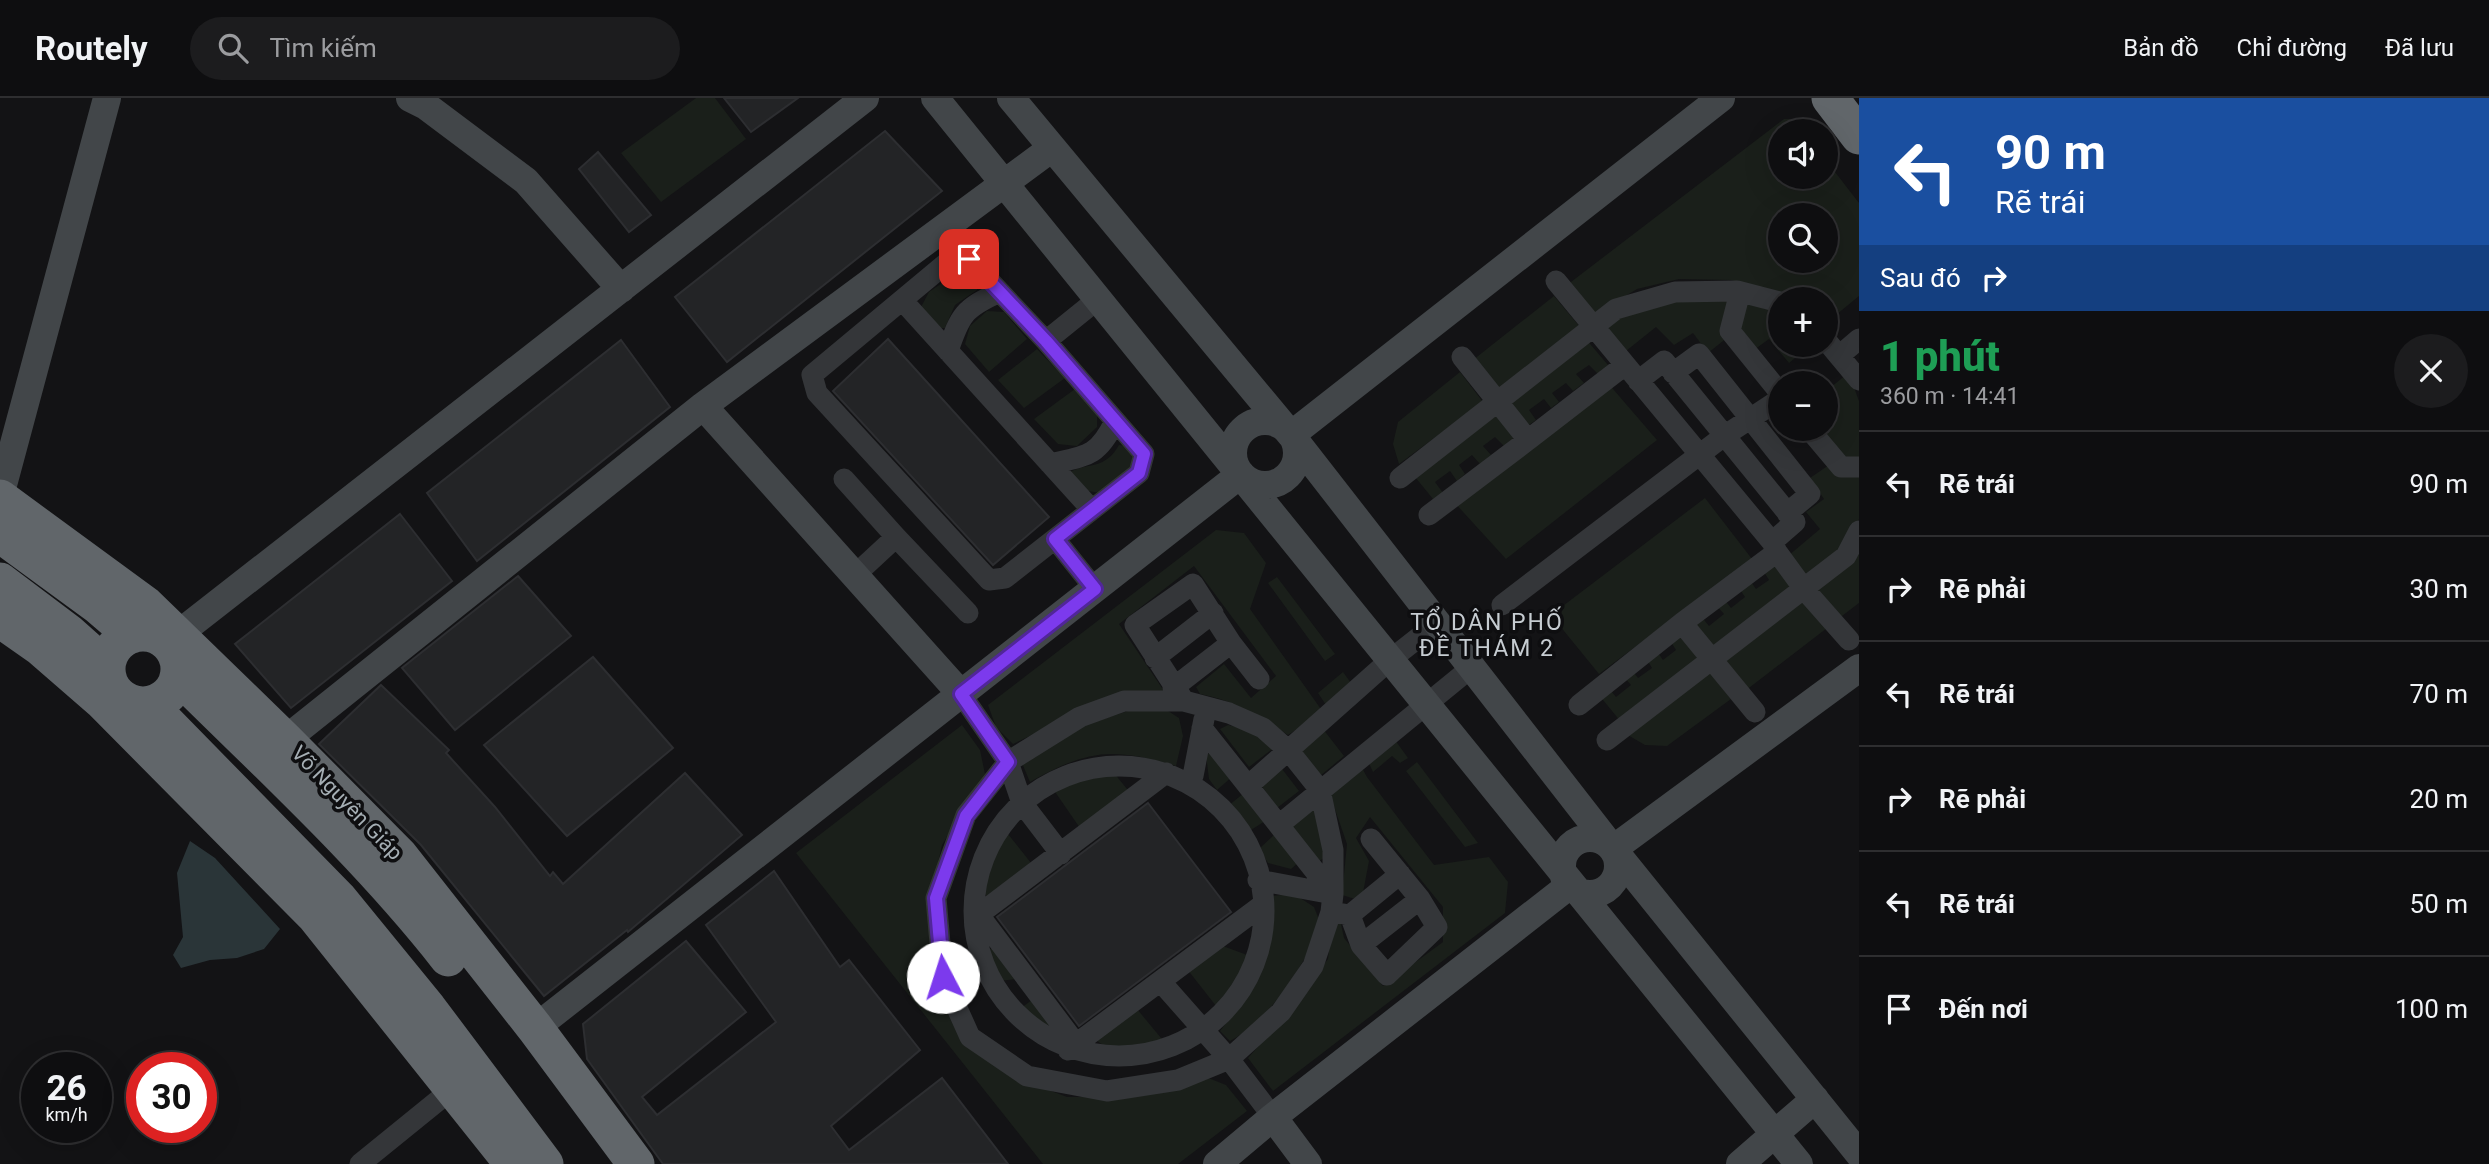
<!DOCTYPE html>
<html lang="vi">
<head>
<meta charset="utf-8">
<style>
  :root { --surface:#0e0e10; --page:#1c1c1e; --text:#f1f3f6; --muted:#9b9c9f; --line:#2e2e30 }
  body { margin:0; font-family:Roboto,sans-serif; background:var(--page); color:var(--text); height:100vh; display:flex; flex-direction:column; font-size:26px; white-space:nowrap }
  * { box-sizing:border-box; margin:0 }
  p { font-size:23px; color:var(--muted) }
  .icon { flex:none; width:38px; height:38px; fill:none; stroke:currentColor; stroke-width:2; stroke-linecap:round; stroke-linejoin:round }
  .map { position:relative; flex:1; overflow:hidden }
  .drawer { display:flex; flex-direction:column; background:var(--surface); width:630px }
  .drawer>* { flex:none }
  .top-card { background:#1a4fa0; color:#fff; overflow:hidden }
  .controls { position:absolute; left:1768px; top:21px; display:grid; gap:14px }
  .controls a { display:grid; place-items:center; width:70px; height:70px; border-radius:50%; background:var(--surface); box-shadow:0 7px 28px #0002,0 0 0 2px var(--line); font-size:35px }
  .speed { position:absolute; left:21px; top:954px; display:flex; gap:14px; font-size:35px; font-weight:700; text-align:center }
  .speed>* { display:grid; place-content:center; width:91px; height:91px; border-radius:50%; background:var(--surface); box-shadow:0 7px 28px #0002,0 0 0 2px var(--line); line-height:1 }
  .speed small { font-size:18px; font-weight:400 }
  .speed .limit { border:10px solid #d22; background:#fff; color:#111 }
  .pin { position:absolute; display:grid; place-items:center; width:60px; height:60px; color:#fff; margin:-30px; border-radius:14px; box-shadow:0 4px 10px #0006 }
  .me { position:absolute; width:77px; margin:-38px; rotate:355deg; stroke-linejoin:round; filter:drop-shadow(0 0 5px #0008) }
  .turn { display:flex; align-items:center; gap:24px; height:147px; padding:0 21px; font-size:32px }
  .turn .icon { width:91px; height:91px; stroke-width:2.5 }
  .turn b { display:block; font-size:49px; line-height:60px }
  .then { display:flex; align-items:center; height:66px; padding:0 21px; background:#0003; gap:14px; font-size:26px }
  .round { display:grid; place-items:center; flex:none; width:74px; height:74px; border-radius:37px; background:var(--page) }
  .head { display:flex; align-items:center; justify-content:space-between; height:119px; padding:0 21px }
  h1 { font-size:42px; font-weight:800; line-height:52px; color:#1e9e55 }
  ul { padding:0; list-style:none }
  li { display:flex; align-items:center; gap:21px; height:105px; padding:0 21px; border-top:2px solid var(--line) }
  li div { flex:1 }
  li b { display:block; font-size:26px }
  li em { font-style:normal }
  header { display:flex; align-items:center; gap:42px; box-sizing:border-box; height:98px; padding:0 35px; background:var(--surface); border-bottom:2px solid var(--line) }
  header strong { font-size:33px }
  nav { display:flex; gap:38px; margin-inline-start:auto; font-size:24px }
  .search { width:490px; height:63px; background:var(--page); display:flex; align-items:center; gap:18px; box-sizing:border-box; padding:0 24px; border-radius:38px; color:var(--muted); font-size:26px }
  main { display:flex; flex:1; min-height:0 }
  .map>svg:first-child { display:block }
</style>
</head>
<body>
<header>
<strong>Routely</strong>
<div class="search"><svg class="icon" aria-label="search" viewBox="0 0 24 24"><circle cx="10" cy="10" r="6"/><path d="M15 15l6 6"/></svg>Tìm kiếm</div>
<nav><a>Bản đồ</a><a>Chỉ đường</a><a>Đã lưu</a></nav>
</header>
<main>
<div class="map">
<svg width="1859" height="1066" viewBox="0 0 1859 1066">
  <rect width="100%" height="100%" fill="#131315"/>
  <!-- green -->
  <path fill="#1a1f1a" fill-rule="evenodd" d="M696,0H715L746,41L661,104L621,55Z
    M1784,21H1791L1804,33H1780V79H1825V61L1859,105V198L1825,226V201H1786L1757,189L1731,182L1679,181L1637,191L1594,217L1567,187ZM1780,117H1825V163H1780Z
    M961,172L973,175L978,183L977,192L955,207L945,230H935L921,209L929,194Z
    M1673,197L1780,209V247H1811L1789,265L1769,241L1743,260L1728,239L1708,255L1693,235L1674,247L1656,229L1626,253L1600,227Z
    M1554,198L1580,229L1498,292L1473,262Z
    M987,213L1004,214L1027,241L989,274L965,246L970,228Z
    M1585,240L1608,267L1598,276L1589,267L1576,276L1584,285L1573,293L1566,285L1552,295L1559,304L1551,310L1544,301L1529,312L1536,322L1526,329L1505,301Z
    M1037,251L1065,280L1024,310L998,282Z
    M1460,274L1483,304L1399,366L1393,346L1398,324Z
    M1847,276L1852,284L1859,303V421L1844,455L1810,484L1788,458L1820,431L1806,414L1824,401L1810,380L1829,367L1822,340L1835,325L1825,311V294Z
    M1607,284L1657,342L1506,461L1454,404Z
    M1075,291L1097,316V329L1077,348L1058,346L1034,321Z
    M1491,312L1515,339L1504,348L1495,339L1483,348L1491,357L1480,366L1472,357L1459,367L1465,376L1457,383L1450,373L1435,384L1443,395L1433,401L1411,374Z
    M1119,347L1128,348L1133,361L1129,372L1100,395L1088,393L1070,374C1089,364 1105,372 1119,347Z
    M1705,400L1752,461L1599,576L1551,517Z
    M1216,432L1244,435L1266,465L1250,511L1323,614L1288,637C1259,618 1233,602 1200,596L1196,589L1224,566L1251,600L1276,578L1194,468L1119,526L1164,593L1110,600L1013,646L996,629L988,607Z
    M1859,437V505L1838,521L1814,491Z
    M1772,463L1793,492L1713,553L1692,526L1701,518L1709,528L1724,516L1716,507L1724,501L1731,510L1745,499L1739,490L1749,481L1756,491L1769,482L1762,471Z
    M1277,479L1335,556L1325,563L1268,485Z
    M1801,499L1827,530L1745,593L1720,563Z
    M1680,533L1701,563L1621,624L1599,597L1608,589L1616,599L1631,587L1623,578L1632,572L1638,580L1652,570L1646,560L1656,552L1663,562L1676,552L1669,541Z
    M1708,571L1731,601L1667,648L1645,647L1626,636Z
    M1343,574L1351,585L1326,607L1318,595Z
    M1165,611L1179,620L1183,638L1176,668C1112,649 1089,651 1030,684L1022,665L1087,626L1128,613Z
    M962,627L980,652L985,676L942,747L927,814L949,917L1017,980L1067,999H1103L1206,979L1226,987L1247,1013L1178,1066H1043L796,755Z
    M1228,627L1255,633L1275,649L1249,669L1220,631Z
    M1323,631L1344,658L1320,678L1299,652Z
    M1395,642L1408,660L1400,665L1392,658L1373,674L1367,661Z
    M1214,652L1233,678L1217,692L1209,681L1206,657Z
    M1417,664L1478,745L1465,749L1406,673Z
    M1279,667L1299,693L1277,710L1259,684Z
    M1361,668L1367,679L1434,767L1489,759L1508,784L1505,815L1273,993L1248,960L1280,924L1328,861L1332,825L1341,826L1344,840L1383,888L1443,844V809L1370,719L1356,740L1369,763L1362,800L1355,801L1342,797L1347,746L1329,694Z
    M1110,670L1131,696L1082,733L1051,688L1081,674Z
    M1244,695L1265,723L1248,734L1228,708Z
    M1317,708L1328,757L1318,764L1290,729Z
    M1004,731L1035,770L989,802L982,791L990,757Z
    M1274,737L1298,765L1291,771L1268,765L1259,751Z
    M1294,796L1314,809L1322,829C1301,869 1271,922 1230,943L1220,933C1259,882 1275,865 1270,798Z
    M1220,847L1250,858L1239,891L1220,913L1187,871Z
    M992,850L1016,881L1000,883L986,853Z
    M1032,902L1055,933L1043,931L1021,910Z
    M1137,911L1166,946C1141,951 1117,959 1096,942Z"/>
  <!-- water -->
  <path fill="#2a3538" d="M190,743L215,760L280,831L264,851L237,860L210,862L181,870L173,857L183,839L177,775Z"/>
  <!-- building -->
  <path fill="#232426" stroke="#2d2e31" stroke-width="2" d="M724,0H798L751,34Z
    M885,33L942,93L727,264L675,199Z
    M598,54L651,117L629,134L579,71Z
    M888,241L1049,419L993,467L833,293Z
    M621,242L670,309L477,463L427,395Z
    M400,416L452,483L291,610L235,546Z
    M518,478L571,538L455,632L402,570Z
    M593,559L673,650L567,738L484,647Z
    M381,587L449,652L446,655L495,709L550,778L553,774L563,786L685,675L742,737L628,834L627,832L544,898L421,747L319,646Z
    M1148,705L1231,814L1079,928L997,819Z
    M774,773L840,869L849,862L920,952L831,1028L849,1052L942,980L1008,1066H663L587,961L583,926L686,843L746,914L642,999L657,1017L776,924L706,827Z"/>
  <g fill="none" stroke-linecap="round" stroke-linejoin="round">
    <!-- street -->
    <path stroke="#343639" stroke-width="21" d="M1556,183L1772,444L1777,454L1682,525
      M1740,194L1730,233L1780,295
      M902,202L1092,412
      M1825,241L1839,258L1859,241
      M1046,243L1144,356L1139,375L1005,480L989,482L817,295L812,277L950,162L969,161L1046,243L1098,201
      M948,253C960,217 964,210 1000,194
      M1839,258L1859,282
      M1462,259L1528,342L1625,267
      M1673,275L1699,256L1810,396L1787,415
      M1638,283L1664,263L1795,424L1772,444
      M1803,285L1805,284
      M1809,331L1841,369H1859
      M1050,366C1086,358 1098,359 1115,323
      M1400,380L1616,211L1675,194L1737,193L1780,204
      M844,381L896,439
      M1429,417L1528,342
      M1055,441L1095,491
      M1777,454L1804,491L1849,542
      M855,477L896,439L968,515
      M1502,507L1724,338L1780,301
      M1155,560L1213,515
      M1173,590L1231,545
      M961,596L1008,664L1022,705L1061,756
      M1124,603H1184L1229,615L1263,630L1289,653L1320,692L1333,752V796L1331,814L1313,868L1281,914L1229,961L1178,982L1107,993L1027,978L970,939L943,879L936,800L966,717L1008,664L1080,619Z
      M1184,603L1135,527L1193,486L1231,545L1259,581
      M1579,607L1682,525L1755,614
      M1202,630L1248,688L1390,562L1437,525
      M1607,642L1846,458L1859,433
      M974 813a145 145 0 1 1 290 0a145 145 0 1 1-290 0Z
      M1186,683L1193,678L1204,621
      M1248,688L1333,796
      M1279,727L1472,569
      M1258,782L1333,796
      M1331,814L1350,817L1361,847L1387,877L1437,829L1420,801L1371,741
      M979,817L1076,946
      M1350,817L1400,776
      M977,818L1166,675
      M1361,847L1420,801
      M1161,884L1229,961L1273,1019
      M1068,952L1261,808
      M360,1066L440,1001L455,992"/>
    <!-- secondary -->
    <path stroke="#424649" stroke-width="28" d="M410,0L426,8L526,83L621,191
      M935,0C1224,354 1509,712 1799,1066
      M1011,0L1291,337L1613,751L1859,1056
      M703,308L961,596
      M1233 355a32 32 0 1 1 64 0a32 32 0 1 1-64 0Z
      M1291,337L1721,0
      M0,398L107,0
      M177,537L865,0
      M285,642L703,308L1052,50
      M1562 768a28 28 0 1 1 56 0a28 28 0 1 1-56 0Z
      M1613,751L1859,570
      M535,930L1241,376
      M1273,1019L1308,1066
      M1217,1066L1273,1019L1570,787
      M1740,1066L1815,1001"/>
    <!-- highway -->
    <path stroke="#61666a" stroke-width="37" d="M1830,0L1859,38
      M0,400L146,507L285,642L399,757L535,930L636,1066
      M0,436L97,507L132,537
      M0,483L69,535L106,568
      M0,521L41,550L102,603L315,818L513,1066
      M107 571a36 36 0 1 1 72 0a36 36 0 1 1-72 0Z
      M179,578C271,669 368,758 448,860
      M149,607L339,801L428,910L545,1066"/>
  </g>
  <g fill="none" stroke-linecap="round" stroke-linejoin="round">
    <!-- route casing -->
    <g stroke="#51269a" stroke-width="18">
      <path id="route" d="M943,879L936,800L966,718L1008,664L961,596L1095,491L1055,441L1139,375L1144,356L1046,243L969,161"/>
    </g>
    <!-- route -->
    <use href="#route" stroke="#7c3aed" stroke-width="12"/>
  </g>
  <g text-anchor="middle" stroke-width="7" stroke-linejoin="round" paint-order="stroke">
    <!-- street labels -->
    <g font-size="21" fill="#a5aeb4" stroke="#0e0e10">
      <text transform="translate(347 705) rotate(46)" y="7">Võ Nguyên Giáp</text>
    </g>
    <!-- neighbourhood labels -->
    <g font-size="23" letter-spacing="2" fill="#c6ccd1" stroke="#0e0e10">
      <text x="1487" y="532">TỔ DÂN PHỐ<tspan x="1487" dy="26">ĐỀ THÁM 2</tspan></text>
    </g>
  </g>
</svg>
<div class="controls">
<a><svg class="icon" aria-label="sound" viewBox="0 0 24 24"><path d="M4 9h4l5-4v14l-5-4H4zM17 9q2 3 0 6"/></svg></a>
<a><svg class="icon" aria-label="search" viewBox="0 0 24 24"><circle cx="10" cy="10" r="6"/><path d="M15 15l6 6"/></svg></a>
<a>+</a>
<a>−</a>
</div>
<div class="speed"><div>26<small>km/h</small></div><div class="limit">30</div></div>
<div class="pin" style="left:969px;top:161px;background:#d93025"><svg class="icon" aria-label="arrive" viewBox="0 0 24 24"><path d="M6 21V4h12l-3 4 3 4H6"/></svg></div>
<svg class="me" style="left:943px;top:879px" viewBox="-20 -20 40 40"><circle r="19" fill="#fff"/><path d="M0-13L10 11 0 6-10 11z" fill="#7c3aed"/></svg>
</div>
<section class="drawer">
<div class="top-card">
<div class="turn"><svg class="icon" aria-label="left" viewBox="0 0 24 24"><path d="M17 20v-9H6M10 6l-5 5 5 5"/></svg><div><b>90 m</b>Rẽ trái</div></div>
<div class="then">Sau đó<svg class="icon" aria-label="right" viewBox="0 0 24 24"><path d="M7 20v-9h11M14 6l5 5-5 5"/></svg></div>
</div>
<div class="head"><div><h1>1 phút</h1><p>360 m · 14:41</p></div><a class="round"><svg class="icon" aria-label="close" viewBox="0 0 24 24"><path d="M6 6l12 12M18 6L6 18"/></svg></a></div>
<ul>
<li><svg class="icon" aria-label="left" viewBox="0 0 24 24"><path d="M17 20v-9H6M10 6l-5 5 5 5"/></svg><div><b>Rẽ trái</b></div><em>90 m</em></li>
<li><svg class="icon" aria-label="right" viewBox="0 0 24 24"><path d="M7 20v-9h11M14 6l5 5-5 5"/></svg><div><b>Rẽ phải</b></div><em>30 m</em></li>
<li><svg class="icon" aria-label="left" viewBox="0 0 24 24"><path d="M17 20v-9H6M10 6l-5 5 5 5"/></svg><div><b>Rẽ trái</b></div><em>70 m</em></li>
<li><svg class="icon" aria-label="right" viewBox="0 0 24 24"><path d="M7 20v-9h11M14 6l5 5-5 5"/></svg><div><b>Rẽ phải</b></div><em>20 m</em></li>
<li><svg class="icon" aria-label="left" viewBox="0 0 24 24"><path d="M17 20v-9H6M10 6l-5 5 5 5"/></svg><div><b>Rẽ trái</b></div><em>50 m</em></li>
<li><svg class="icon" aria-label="arrive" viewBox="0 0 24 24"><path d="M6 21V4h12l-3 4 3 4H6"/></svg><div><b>Đến nơi</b></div><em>100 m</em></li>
</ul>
</section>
</main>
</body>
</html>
